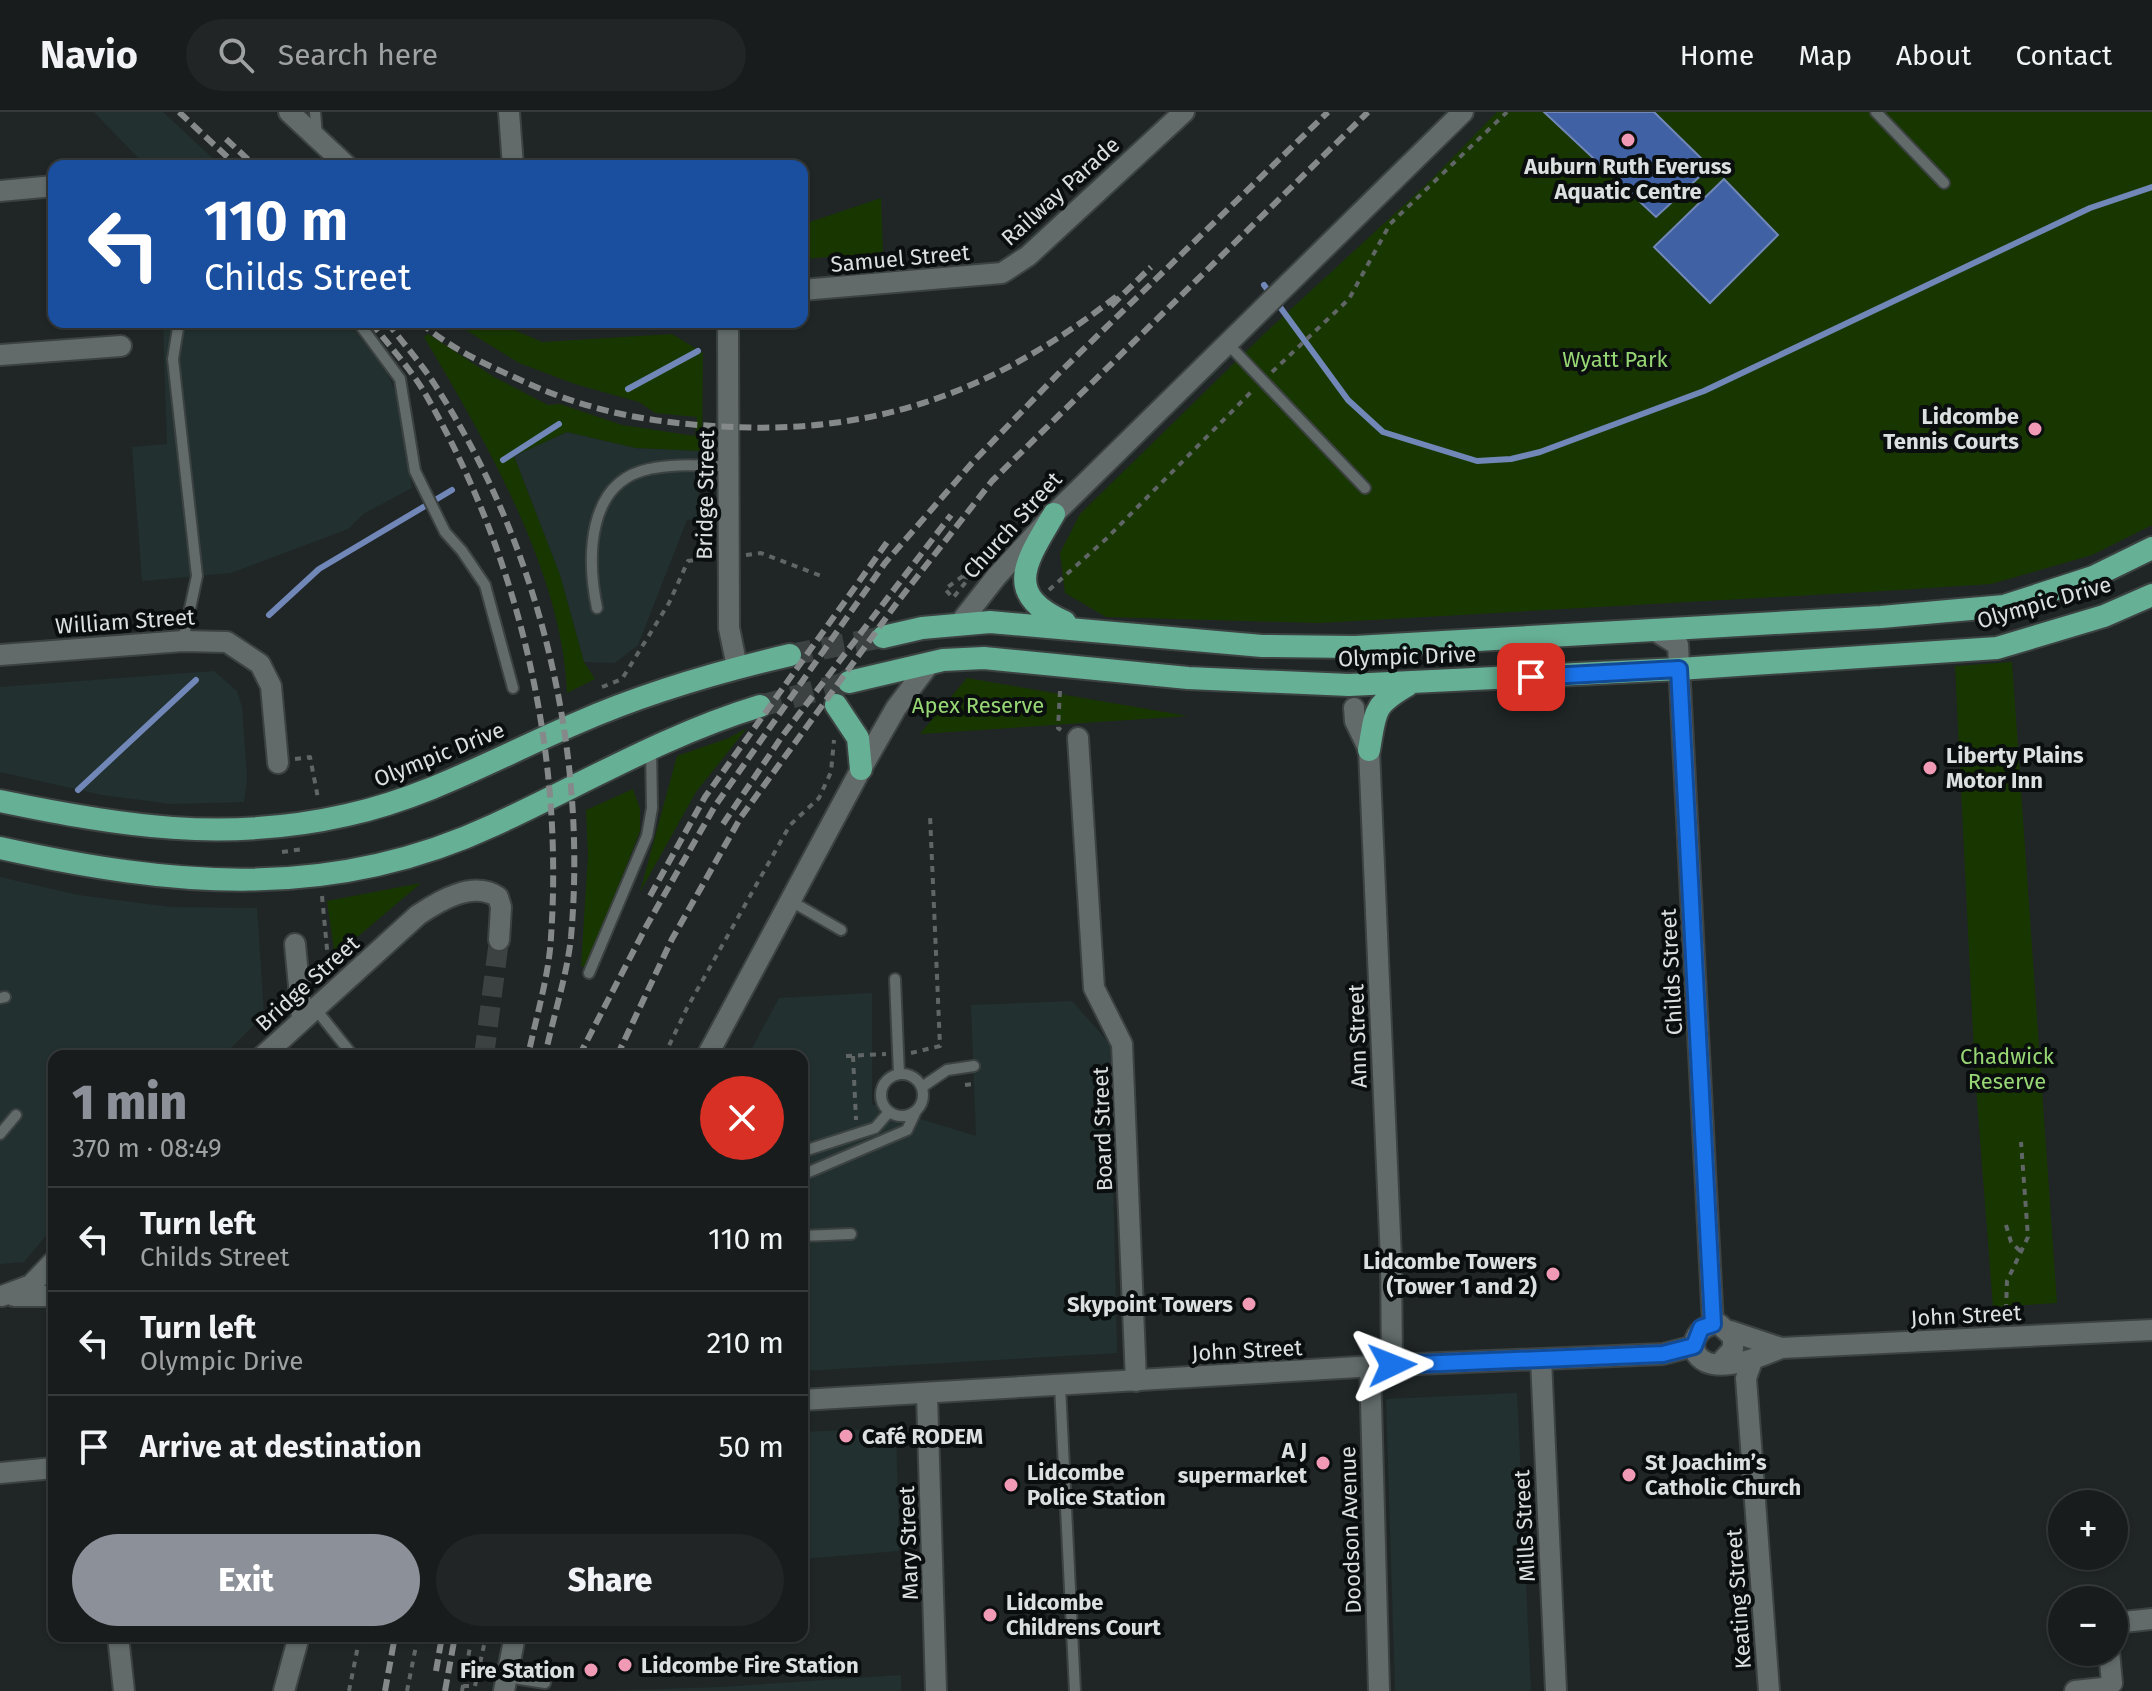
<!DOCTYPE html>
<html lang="en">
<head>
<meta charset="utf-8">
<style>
  :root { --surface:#181c1c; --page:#212525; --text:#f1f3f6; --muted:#9fa1a3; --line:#363a3b; --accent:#8c9099 }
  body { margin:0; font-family:"Fira Sans",sans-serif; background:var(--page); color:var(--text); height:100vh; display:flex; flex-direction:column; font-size:30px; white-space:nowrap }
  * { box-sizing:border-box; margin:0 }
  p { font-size:26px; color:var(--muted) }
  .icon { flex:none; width:44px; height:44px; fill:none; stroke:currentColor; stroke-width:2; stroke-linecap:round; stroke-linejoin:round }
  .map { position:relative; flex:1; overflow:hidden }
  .panel { position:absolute; left:48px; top:938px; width:760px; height:592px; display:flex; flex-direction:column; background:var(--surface); border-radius:16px; box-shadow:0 2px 6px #0004,0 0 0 2px var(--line) }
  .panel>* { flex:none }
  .guide { position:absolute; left:48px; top:48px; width:760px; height:168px; border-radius:16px; box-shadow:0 2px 6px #0004,0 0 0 2px var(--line); background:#1a4fa0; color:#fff; overflow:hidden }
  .controls { position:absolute; left:2048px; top:1378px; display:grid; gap:16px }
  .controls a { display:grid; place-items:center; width:80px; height:80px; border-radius:50%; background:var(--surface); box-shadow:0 2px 6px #0004,0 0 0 2px var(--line); font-size:40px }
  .pin { position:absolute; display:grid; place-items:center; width:68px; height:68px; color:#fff; margin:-34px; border-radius:16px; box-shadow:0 4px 12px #0006 }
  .me { position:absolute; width:88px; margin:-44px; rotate:88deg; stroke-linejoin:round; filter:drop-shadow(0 0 6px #0008) }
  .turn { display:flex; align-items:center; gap:28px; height:168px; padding:0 24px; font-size:36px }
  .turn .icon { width:104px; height:104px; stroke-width:2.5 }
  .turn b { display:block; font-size:56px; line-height:68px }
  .round { display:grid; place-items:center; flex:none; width:84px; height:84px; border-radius:42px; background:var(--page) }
  .overview { display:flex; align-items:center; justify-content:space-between; height:136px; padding:0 24px }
  h1 { font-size:48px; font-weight:800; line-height:60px; color:var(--accent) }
  .button { display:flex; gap:16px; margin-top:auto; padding:16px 24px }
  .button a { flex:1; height:92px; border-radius:48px; background:var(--accent); color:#fff; font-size:32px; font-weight:800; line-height:92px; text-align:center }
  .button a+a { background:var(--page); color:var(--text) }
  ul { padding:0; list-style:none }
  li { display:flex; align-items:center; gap:24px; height:104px; padding:0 24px; border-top:2px solid var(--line) }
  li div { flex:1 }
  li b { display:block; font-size:30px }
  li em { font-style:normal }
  header { display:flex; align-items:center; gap:48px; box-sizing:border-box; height:112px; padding:0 40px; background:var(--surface); border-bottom:2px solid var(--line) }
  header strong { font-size:38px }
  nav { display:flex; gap:44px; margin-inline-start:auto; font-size:28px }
  .search { width:560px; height:72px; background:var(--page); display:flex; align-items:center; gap:20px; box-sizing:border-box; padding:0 28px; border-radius:44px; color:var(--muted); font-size:30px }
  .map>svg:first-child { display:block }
</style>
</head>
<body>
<header>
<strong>Navio</strong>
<div class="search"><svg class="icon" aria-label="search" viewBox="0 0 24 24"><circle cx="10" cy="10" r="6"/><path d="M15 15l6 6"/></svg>Search here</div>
<nav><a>Home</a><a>Map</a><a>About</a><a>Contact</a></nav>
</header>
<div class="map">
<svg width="2152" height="1579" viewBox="0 0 2152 1579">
  <rect width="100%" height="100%" fill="#202626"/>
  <!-- built -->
  <path fill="#223030" d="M94,0H163L221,54H146Z
    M163,210H348L385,257L396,280L412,376L363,402L348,417L231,461L142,469L132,335L167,332Z
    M567,320L636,336L702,339L697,407L687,408L638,533L615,551L584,550L560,463L514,344Z
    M214,559L237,579L242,595L247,666L244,690L171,692L102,683L0,660V575Z
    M0,765L78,783L171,795L257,796L264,903L223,944H54V1114L24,1150L0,1152Z
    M872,881V992L976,1024L971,893L1072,889L1110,932L1117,1241L802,1259V944H748L779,886Z
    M1517,1281L1531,1579H1395L1386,1287Z
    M896,1316L899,1439L802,1447V1320Z
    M901,1563V1579H599L722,1575Z"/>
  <!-- green -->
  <path fill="#183700" d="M1497,0H2152V413L2092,443L1991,472L1883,479L1319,511L1106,505L1065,481L1060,441L1080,402L1264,222L1430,69Z
    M881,86L883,141L802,147V116L807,111Z
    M453,210H496L542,230L672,222L703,241L702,339L636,336L567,320L514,344L560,463L584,550L595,567L567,581C563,461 484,326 424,225L428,222L494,265L548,293L560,292L622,313L695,324L697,305L655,301L639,290L575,272L519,251Z
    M2012,550L2057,1191L1993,1195L1975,962L1955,554Z
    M967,566L1188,604L920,622Z
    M747,616L696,680L640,780L677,644L729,626Z
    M633,677L640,697V719L586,856L581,854L588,744L586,698Z
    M421,771L335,844L327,789Z"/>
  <!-- water -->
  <path fill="#4161a5" stroke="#7087b7" stroke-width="2" d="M1544,0H1654L1710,55L1656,105Z
    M1724,67L1778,123L1710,191L1654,135Z"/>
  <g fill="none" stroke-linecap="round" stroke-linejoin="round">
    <!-- stream -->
    <path stroke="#7087b7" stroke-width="6" d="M1264,173L1348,288L1383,320L1477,349L1511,347L1540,340L1704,279L2090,96L2152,75
      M628,277L698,239
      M503,348L559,312
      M269,503L319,457L452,378
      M78,678L196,568"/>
    <!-- minor-tunnel -->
    <path stroke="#3c4242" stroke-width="20" stroke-dasharray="20 10" stroke-linecap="butt" d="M484,944L499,828"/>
    <!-- trunk-tunnel -->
    <path stroke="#3c4242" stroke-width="22" stroke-dasharray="22 11" stroke-linecap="butt" d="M790,543L883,525
      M760,594L849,570"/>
    <!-- service casing -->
    <g stroke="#3c4141" stroke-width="14">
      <path id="service" d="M315,0L317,24
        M1876,0L1944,71
        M179,210L173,247L197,464L183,529
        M358,210L400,267L415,359L445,420L462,439L485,473L513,576
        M1227,231L1365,376
        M597,496C587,447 586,370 649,357C675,351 703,354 729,354
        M789,788L841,818
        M589,861L647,724L652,696L651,635
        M895,867L899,962
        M0,886L5,885
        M314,895L350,940
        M881 983a21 21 0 1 1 42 0a21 21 0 1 1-42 0Z
        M922,975L947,958L974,954
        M0,1022L16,1003
        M804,1039L875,1016L889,1000
        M802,1063L907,1018L915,1001
        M802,1124L851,1122
        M1060,1274L1075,1579
        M507,1565L545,1571"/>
    </g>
    <!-- minor casing -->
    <g stroke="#3c4141" stroke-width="24">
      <path id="minor" d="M289,0L347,54
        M0,79L54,74
        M0,243L121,234
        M960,511L996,465L1054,402L1463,0
        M1654,518L1678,533L1713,1212
        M0,543L183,529L227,530L260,552L271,574L278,651
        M1354,596L1355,609L1369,638L1391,1147L1392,1253
        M1078,626L1094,876L1122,932L1136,1269
        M295,832L302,906
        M263,944L418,803C439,789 473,768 498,785L501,795L499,828
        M2,1184L31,1173L54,1149
        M14,1184H54
        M1541,1247L1556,1579
        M1752,1249L1746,1266L1769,1579
        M1370,1255L1379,1579
        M927,1283L936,1579
        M0,1361L54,1356
        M2114,1511L2152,1507
        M118,1524L124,1579
        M284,1579L299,1524
        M2075,1579L2103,1576L2112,1571L2109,1540"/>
    </g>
    <!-- tertiary casing -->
    <g stroke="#3c4141" stroke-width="24">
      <path id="tertiary" d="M509,0L513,54
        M802,178L1002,161L1028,144L1184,0
        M728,210L729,516L737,555
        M1730,1219L1781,1236L2152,1218
        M1721,1250L1733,1237V1225L1719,1212C1697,1211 1683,1239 1706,1250C1726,1259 1763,1244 1781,1236
        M802,1288L1392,1253L1663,1242L1694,1234"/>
    </g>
    <!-- secondary casing -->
    <g stroke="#3c4141" stroke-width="24">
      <path id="secondary" d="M707,944L861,657L896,596L930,551
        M504,1579L515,1524"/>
    </g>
    <!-- trunk casing -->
    <g stroke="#3c4141" stroke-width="26">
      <path id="trunk" d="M1054,402C1027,448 1001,482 1065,510
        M883,525L922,516L990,510L1262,534L1355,535L1881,505L2004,494L2093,465L2152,436
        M849,570L943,548L984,546L1188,566L1349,573L1679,557L1997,536L2104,504L2152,483
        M836,593L858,626L861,657
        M1369,638C1376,599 1372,594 1408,573
        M0,689C120,714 225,731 347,703C429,685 500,644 577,611C645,581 717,560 790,543
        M0,736C172,774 329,790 494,713C583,672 665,623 760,594"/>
    </g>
    <!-- path -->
    <path stroke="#606666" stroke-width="4" stroke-dasharray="6 6" stroke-linecap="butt" d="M1272,260L1349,187L1390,112L1507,0
      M746,443L761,441L824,465
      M963,464L969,466L953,486L945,477Z
      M1049,478L1106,427L1254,277
      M602,575L622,567L669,491L688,449L710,446
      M1060,579L1058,616L1061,618
      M295,647L310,645L318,686
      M282,740L303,737
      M322,784L329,858
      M911,941L940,934L930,703
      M664,944L687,896L790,713L819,686L831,660L834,628
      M846,944L886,942
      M853,944L856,1008
      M965,973L974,972
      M2006,1113L2011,1130L2022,1141
      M2006,1198L2007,1169L2028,1125L2021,1030
      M463,1574H475L486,1524
      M349,1579L360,1524
      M407,1579L418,1524
      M462,1579L472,1524"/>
    <!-- service -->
    <use href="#service" stroke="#626a6a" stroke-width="10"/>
    <!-- minor -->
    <use href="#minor" stroke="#626a6a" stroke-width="20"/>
    <!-- tertiary -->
    <use href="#tertiary" stroke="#626a6a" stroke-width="20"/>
    <!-- secondary -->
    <use href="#secondary" stroke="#626a6a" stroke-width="20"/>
    <!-- trunk -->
    <use href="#trunk" stroke="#66b095" stroke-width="22"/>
    <!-- rail -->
    <path stroke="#858989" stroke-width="6" stroke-dasharray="12 6" stroke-linecap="butt" d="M179,0L237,54
      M226,27L255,54
      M1111,194L1151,155
      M371,210C389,234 411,257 426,283C519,445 564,638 551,825C549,864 536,905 528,944
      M387,210C403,231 421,251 435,273C539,433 588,636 571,825C567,864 553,905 545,944
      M420,210C450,237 489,254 525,270C586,298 646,310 713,314C872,325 992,281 1117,184
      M723,712L783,623L951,403
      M650,784L705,685L888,429
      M579,944L647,813L715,694L885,451L972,351L1058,262L1328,0
      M617,944L672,827L741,705L899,488L992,369L1368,0
      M436,1559L442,1524
      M385,1579L395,1524
      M445,1579L455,1524"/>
  </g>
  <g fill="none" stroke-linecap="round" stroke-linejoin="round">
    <!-- route casing -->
    <g stroke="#114b97" stroke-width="20">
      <path id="route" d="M1392,1253L1663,1242L1694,1234L1701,1216L1713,1212L1679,557L1531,565"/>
    </g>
    <!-- route -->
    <use href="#route" stroke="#1a73e8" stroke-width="14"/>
  </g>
  <!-- markers -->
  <g fill="#f09ab5" stroke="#0b0e0e" stroke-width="3">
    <circle cx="1628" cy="28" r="8"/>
    <circle cx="2035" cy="317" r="8"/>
    <circle cx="1930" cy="656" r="8"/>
    <circle cx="1553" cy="1162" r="8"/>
    <circle cx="1249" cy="1192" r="8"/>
    <circle cx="846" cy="1324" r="8"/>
    <circle cx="1323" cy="1351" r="8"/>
    <circle cx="1629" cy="1363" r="8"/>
    <circle cx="1011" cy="1373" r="8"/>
    <circle cx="990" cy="1503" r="8"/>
    <circle cx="625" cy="1553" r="8"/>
    <circle cx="591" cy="1558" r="8"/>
  </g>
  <g text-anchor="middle" stroke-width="8" stroke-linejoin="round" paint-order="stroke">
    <!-- poi labels -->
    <g font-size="22" font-weight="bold" fill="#dce0e0" stroke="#0b0e0e" text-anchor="start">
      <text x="1628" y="62" text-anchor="middle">Auburn Ruth Everuss<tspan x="1628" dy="25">Aquatic Centre</tspan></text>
      <text x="2019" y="312" text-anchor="end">Lidcombe<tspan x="2019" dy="25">Tennis Courts</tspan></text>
      <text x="1946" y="651">Liberty Plains<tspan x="1946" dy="25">Motor Inn</tspan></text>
      <text x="1537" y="1157" text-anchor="end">Lidcombe Towers<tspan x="1537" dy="25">(Tower 1 and 2)</tspan></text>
      <text x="1233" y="1200" text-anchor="end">Skypoint Towers</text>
      <text x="862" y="1332">Café RODEM</text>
      <text x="1307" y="1346" text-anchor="end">A J<tspan x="1307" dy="25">supermarket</tspan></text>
      <text x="1645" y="1358">St Joachim’s<tspan x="1645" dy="25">Catholic Church</tspan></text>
      <text x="1027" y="1368">Lidcombe<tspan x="1027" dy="25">Police Station</tspan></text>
      <text x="1006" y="1498">Lidcombe<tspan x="1006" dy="25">Childrens Court</tspan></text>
      <text x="641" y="1561">Lidcombe Fire Station</text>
      <text x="575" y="1566" text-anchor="end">Fire Station</text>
    </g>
    <!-- street labels -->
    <g font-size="22" fill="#dce0e0" stroke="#0b0e0e">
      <text transform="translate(1060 79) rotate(-42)" y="8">Railway Parade</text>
      <text transform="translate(900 146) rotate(-5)" y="8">Samuel Street</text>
      <text transform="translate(705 383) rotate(-89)" y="8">Bridge Street</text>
      <text transform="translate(1012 413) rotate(-48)" y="8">Church Street</text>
      <text transform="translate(2044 490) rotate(-16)" y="8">Olympic Drive</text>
      <text transform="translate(125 509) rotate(-4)" y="8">William Street</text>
      <text transform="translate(1407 544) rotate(-2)" y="8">Olympic Drive</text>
      <text transform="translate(439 642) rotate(-22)" y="8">Olympic Drive</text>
      <text transform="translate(1671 860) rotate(-93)" y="8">Childs Street</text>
      <text transform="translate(307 871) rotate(-42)" y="8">Bridge Street</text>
      <text transform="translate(1357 924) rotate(-92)" y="8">Ann Street</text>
      <text transform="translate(1102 1017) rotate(-92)" y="8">Board Street</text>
      <text transform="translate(1966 1203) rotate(-3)" y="8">John Street</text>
      <text transform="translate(1247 1238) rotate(-3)" y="8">John Street</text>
      <text transform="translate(1524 1414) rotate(-93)" y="8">Mills Street</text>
      <text transform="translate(1350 1418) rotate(-92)" y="8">Doodson Avenue</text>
      <text transform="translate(908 1431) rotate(-92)" y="8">Mary Street</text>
      <text transform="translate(1738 1487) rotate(-94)" y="8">Keating Street</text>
    </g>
    <!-- park labels -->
    <g font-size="22" fill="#97d674" stroke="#0b0e0e">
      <text x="1615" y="255">Wyatt Park</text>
      <text x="978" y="601">Apex Reserve</text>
      <text x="2007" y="952">Chadwick<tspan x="2007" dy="25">Reserve</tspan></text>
    </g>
  </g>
</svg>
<div class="controls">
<a>+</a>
<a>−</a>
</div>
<div class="pin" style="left:1531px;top:565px;background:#d93025"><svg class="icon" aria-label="arrive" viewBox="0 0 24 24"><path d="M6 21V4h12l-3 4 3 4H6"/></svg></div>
<svg class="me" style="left:1392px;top:1253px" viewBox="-20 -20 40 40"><path d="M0-17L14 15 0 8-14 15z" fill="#1a73e8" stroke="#fff" stroke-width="4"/></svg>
<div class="guide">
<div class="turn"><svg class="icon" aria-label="left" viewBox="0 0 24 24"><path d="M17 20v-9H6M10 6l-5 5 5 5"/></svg><div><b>110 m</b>Childs Street</div></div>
</div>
<section class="panel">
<div class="overview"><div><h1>1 min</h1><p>370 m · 08:49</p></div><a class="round" style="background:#d93025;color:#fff"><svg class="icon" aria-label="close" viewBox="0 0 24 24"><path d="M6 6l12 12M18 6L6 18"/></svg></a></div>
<ul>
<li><svg class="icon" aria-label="left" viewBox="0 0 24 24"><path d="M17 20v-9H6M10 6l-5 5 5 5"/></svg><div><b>Turn left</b><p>Childs Street</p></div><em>110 m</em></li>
<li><svg class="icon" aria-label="left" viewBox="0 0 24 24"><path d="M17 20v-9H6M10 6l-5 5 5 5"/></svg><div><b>Turn left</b><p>Olympic Drive</p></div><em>210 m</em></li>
<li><svg class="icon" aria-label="arrive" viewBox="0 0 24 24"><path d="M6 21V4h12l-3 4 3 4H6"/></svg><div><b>Arrive at destination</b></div><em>50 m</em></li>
</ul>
<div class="button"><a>Exit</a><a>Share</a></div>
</section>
</div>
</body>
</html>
